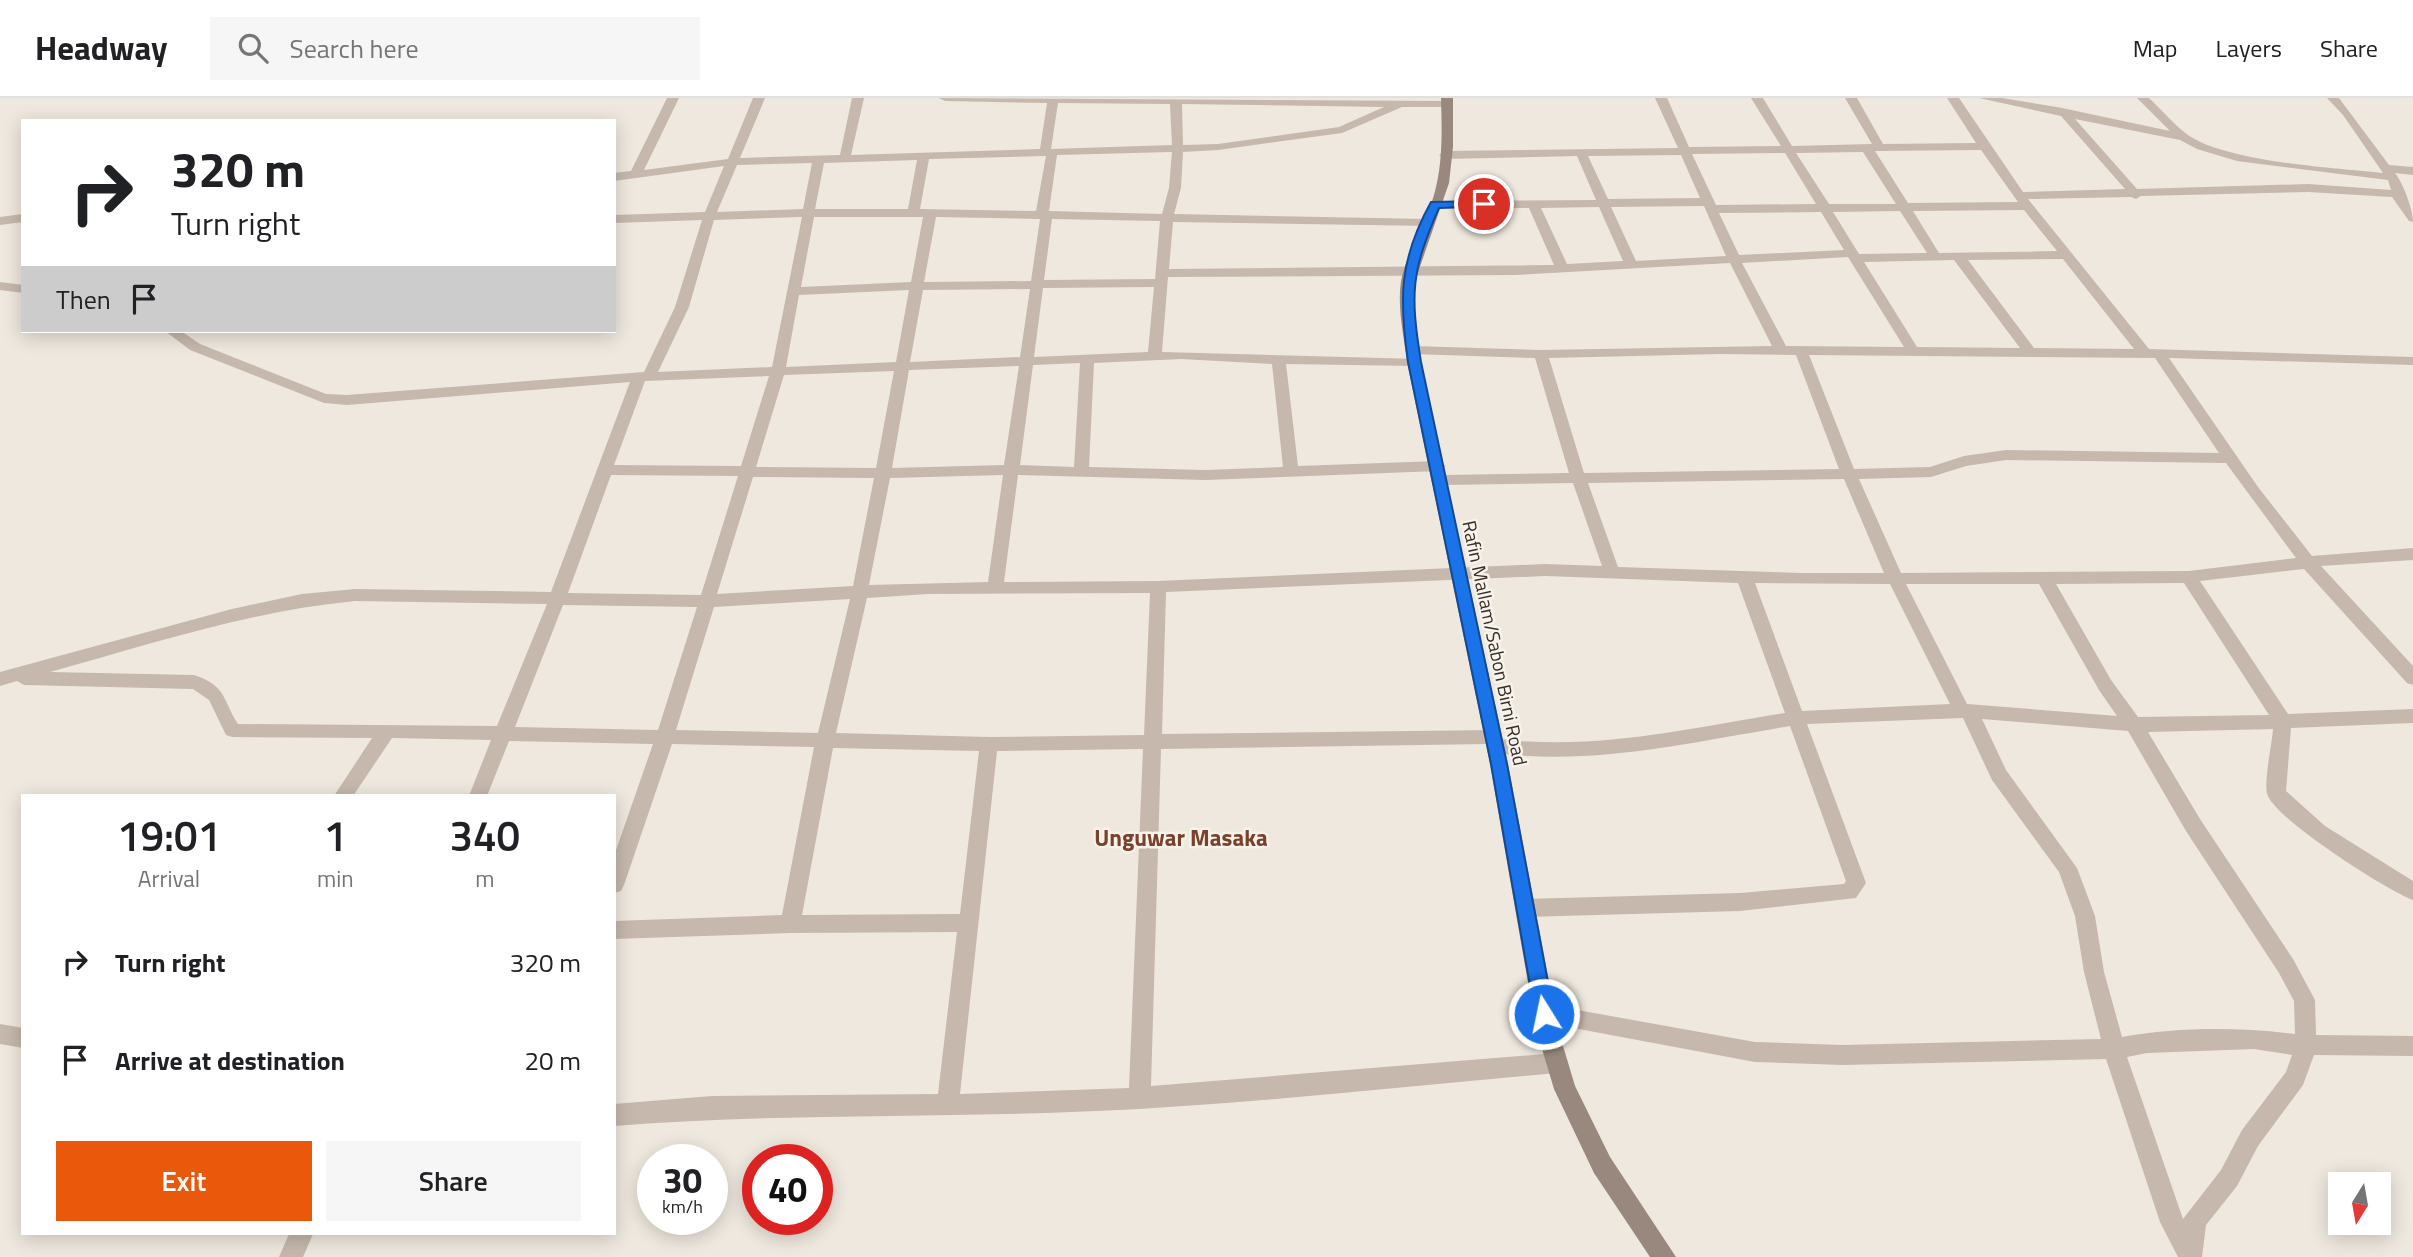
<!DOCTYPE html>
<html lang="en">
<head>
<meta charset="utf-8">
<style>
  :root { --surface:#fff; --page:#f6f6f6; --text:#202124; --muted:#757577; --line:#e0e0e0; --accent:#ea580c }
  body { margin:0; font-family:"Titillium Web",sans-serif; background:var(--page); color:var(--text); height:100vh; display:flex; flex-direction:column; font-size:26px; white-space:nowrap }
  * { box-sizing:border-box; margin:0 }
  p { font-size:23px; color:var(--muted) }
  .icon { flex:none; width:38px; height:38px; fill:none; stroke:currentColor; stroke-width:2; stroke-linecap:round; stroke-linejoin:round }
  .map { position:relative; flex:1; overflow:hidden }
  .panel { position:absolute; left:21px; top:696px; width:595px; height:441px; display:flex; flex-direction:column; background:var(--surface); border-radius:0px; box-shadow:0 4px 18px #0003 }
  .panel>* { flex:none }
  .hud { position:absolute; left:21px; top:21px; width:595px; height:214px; border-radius:0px; box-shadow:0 4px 18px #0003; background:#fff; color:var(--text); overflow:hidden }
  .needle { width:46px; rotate:191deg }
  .controls { position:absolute; left:2328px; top:1074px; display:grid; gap:14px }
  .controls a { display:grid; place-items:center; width:63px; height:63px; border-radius:0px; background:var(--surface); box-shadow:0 4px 18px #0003; font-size:35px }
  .speed { position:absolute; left:637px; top:1046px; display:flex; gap:14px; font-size:35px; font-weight:700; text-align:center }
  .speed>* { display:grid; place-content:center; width:91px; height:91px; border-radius:50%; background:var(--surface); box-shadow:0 4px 18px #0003; line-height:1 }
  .speed small { font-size:18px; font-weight:400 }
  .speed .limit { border:10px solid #d22; background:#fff; color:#111 }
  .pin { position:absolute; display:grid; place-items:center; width:60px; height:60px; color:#fff; margin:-30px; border:4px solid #fff; border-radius:50%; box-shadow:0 2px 7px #0007 }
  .me { position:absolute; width:77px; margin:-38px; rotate:350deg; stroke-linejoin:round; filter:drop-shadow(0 0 5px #0008) }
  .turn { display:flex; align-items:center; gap:24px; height:147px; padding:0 35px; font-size:32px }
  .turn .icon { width:91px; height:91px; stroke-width:2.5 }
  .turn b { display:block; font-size:49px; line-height:60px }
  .then { display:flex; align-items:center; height:66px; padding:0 35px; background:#0003; gap:14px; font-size:26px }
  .eta { display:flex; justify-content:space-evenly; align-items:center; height:119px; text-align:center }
  .eta b { font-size:42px; font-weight:600; line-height:49px }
  .button { display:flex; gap:14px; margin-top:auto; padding:14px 35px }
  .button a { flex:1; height:80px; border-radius:0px; background:var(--accent); color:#fff; font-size:28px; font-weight:600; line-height:80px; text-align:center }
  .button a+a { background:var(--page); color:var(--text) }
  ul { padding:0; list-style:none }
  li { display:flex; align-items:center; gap:21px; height:98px; padding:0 35px }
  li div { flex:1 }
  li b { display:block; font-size:26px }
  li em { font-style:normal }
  header { display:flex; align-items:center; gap:42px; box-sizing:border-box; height:98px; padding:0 35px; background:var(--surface); border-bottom:2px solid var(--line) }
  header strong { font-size:33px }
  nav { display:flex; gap:38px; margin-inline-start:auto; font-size:24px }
  .search { width:490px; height:63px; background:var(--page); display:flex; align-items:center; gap:18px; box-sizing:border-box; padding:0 24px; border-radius:0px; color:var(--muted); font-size:26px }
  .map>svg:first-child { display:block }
</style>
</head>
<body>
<header>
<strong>Headway</strong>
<div class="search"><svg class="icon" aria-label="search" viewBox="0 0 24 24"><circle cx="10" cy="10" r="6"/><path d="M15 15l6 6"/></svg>Search here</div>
<nav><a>Map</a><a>Layers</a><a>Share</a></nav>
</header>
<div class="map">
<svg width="2413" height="1159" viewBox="0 0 2413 1159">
  <rect width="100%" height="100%" fill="#efe8de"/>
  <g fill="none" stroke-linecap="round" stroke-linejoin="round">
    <!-- street -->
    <path fill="#c6b8ac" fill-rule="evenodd" d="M667,0H679L644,72L728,61L753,0H765L740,60L840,57L852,0H864L851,57L1040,51L1047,5L945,3L939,0L1447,3L1453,6L1447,9H1402L1342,35L1218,52L1183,54L1181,90L1174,116L1427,121L1433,125L1431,128L1173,124L1169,171L1554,167L1529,110L1435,111L1429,107L1435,103L1596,102L1577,58L1445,61L1439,57L1445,53L1678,50L1655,0H1667L1689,49L1781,48L1751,0H1763L1792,48L1872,46L1845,0H1857L1883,46L1976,45L1947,0H1959L2023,94L2125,91L2061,18L1979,0H2002L2062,10L2170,33L2137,0H2149C2162,12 2174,27 2188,37C2227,64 2334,70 2383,75L2343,17L2327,0H2339L2389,67L2413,69V77L2395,75C2403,85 2413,111 2413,124L2409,123L2392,99L2308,94L2141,98L2136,101L2131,99L2028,101L2149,251L2413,259V267L2169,260L2258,389L2312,458L2413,450V462L2321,468L2413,568V587L2407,585L2304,471L2200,483L2288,616L2413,611V625L2291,630L2286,693L2325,728L2413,783V802C2388,793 2271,719 2267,695C2264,682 2272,646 2273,631L2148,634L2200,721L2293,861L2315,902L2316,937L2413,938V958L2314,957L2303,987L2258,1048L2237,1088L2206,1127L2202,1159H2178L2160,1124L2106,961L1842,967L1755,964L1536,923L1533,916L1536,909L1544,906L1755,944L1842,947L2101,941L2084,874L2075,818L2059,774L1992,682L1963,620L1807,626L1866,785L1856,800L1740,813L1525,819L1518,816L1515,810L1518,804L1525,801L1740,795L1844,786L1846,783L1790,628C1692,644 1594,668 1495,655L1489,653L1487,646L1161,651L1151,988L1557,955L1565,958L1568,965L1565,972L1557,975C1418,987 1279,1003 1139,1011C964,1021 789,1014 614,1028V1006L712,998L938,996L957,834L790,835L614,841V823L782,817L814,649L672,646L624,787L621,793L614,795V758L653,646L509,643L487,698H469L491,642L392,640L353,698H334L372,640L232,639L226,637L209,602L193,591L24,587L17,583L0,588V574L232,511L302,496L355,491L551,494L630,284L347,307L324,305L190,252L165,233H181L200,246L326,296L347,297L644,274L675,209L702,122L614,125V117L705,114L724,68L614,83V75L631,73ZM1058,5L1170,6L1172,47L1051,51ZM1182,6L1384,9L1339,29L1218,46L1183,47ZM2075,21L2180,42L2197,51L2237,63L2388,82L2391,92L2308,86L2137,91ZM1981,52L2018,104L1908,105L1875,53ZM1172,54L1169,90L1162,116L1049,113L1057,57ZM1863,54L1896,106H1829L1796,55ZM1785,55L1816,106L1716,107L1692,56ZM1681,57L1700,100L1608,101L1588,58ZM1046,58L1036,113L920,111L929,61ZM917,62L908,111H815L824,65ZM812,65L803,111L717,114L737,67ZM1704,108L1726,158L1636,163L1611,109ZM1599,109L1623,163L1567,166L1541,110ZM2024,112L2057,153L1939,155L1913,113ZM1900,113L1927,155L1859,156L1833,114ZM1821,114L1844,152L1739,157L1719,115ZM802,119L772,269L658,274L689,209L714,122ZM814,119H923L911,184L801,189ZM936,119L1040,121L1031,183L924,184ZM1052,121L1160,123L1155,181L1044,182ZM1848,159L1904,249L1786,248L1742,165ZM2063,161L2134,251L2034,250L1968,162ZM1954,162L2020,250L1917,249L1864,164ZM1730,165L1772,248L1541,252L1413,248L1406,252L1413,256L1535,260L1569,375L1441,377L1433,382L1441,387L1573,385L1602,468L1545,466L1158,483L1004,484L1018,377L1206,382L1438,373L1446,368L1438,363L1298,368L1286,266L1414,268L1419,267V261L1162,254L1168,179L1515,177ZM1154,189L1148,254L1034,259L1043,190ZM1030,191L1020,259L910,264L923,192ZM909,192L896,264L786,269L799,197ZM1720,256L1796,257L1839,371L1584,375L1549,260ZM1809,257L2155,260L2219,355L2006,352L1964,358L1930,369L1854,371ZM1181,261L1272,266L1283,369L1206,372L1089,369L1094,265ZM1080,265L1074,369L1020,367L1033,267ZM1019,268L1004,367L892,370L909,272ZM894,273L876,370L756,369L784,277ZM769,278L741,368L614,367L645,283ZM2006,362L2226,365L2296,460L2189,473L1901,475L1859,381L1931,379L1966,368ZM611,377L738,378L701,497L568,495ZM1003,377L988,484L869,487L890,380ZM753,379L874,380L853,488L717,496ZM1844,381L1884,475H1800L1618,469L1588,385ZM1545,478L1738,485L1785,615C1691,630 1596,653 1501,641L1499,634L1493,632L1162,636L1166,494ZM1755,485L1890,486L1950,606L1802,613ZM2184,485L2269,617L2138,619L2111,582L2056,486ZM1906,486H2039L2099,592L2117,618L1967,606ZM1150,495L1144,637L989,639L836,635L867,500L928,496ZM850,501L818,635L676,632L714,509ZM355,503L547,506L497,628L238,626C222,601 227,588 194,577L50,574C151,546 250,513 355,503ZM563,507L697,509L658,632L515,629ZM1982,621L2128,633L2186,733L2279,875L2294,903L2295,936C2238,929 2178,929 2122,939L2104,874L2095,818L2077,770L2006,672ZM833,650L979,653L960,816L802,817ZM1143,651L1129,990L960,996L997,653ZM2254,951L2292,957L2286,974L2242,1032L2221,1072L2183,1121L2127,959L2147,955Z
      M23,116V124L0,127V119Z
      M0,184L23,187V195L0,192Z
      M0,926L23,930V950L0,946Z
      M289,1136H313L303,1159H279Z"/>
    <!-- secondary -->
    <path fill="#99887d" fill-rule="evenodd" d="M1441,0H1453V49L1449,85L1415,183L1414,213L1421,264L1508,666L1558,931L1575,988L1610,1059L1676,1159H1650L1594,1075L1554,991L1536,931L1490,666L1407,264C1404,238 1397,210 1401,183C1407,153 1425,127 1434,97C1443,66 1442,32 1441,0Z"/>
  </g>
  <!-- route -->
  <path fill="#1a73e8" stroke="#114b97" stroke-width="2" d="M1484,103L1490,106L1488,108L1439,110C1411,174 1410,195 1421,264L1507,666L1554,916L1551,922L1544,925L1537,922L1535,916L1491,666L1408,264C1399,200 1399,162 1431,104Z"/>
  <g text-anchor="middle" stroke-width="5" stroke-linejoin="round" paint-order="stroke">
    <!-- street labels -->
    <g font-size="19" fill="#352e2a" stroke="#f7f2ea">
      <text transform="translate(1495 545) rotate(78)" y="7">Rafin Mallam/Sabon Birni Road</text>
    </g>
    <!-- quarter labels -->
    <g font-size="23" font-weight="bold" fill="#7a422d" stroke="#f7f2ea">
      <text x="1181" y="748">Unguwar Masaka</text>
    </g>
  </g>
</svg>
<div class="controls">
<a><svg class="needle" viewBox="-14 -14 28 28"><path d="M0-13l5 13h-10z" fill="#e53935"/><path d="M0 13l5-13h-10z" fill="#757577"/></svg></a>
</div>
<div class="speed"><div>30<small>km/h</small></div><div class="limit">40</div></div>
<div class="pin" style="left:1484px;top:106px;background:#d93025"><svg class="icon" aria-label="arrive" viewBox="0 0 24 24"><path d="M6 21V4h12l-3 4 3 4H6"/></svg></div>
<svg class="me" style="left:1544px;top:916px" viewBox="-20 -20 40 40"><circle r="17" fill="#1a73e8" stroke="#fff" stroke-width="3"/><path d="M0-11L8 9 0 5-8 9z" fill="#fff"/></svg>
<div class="hud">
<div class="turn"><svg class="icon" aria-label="right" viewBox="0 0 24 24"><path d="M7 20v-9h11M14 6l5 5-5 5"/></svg><div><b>320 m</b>Turn right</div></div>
<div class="then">Then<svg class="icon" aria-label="arrive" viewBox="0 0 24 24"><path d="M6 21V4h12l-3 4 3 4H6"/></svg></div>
</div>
<section class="panel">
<div class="eta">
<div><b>19:01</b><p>Arrival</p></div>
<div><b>1</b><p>min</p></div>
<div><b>340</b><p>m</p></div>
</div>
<ul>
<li><svg class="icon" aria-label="right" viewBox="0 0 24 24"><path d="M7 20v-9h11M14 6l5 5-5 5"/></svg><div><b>Turn right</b></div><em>320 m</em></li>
<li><svg class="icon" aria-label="arrive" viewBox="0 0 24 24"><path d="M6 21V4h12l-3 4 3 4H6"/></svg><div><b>Arrive at destination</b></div><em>20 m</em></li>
</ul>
<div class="button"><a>Exit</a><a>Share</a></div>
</section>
</div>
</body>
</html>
